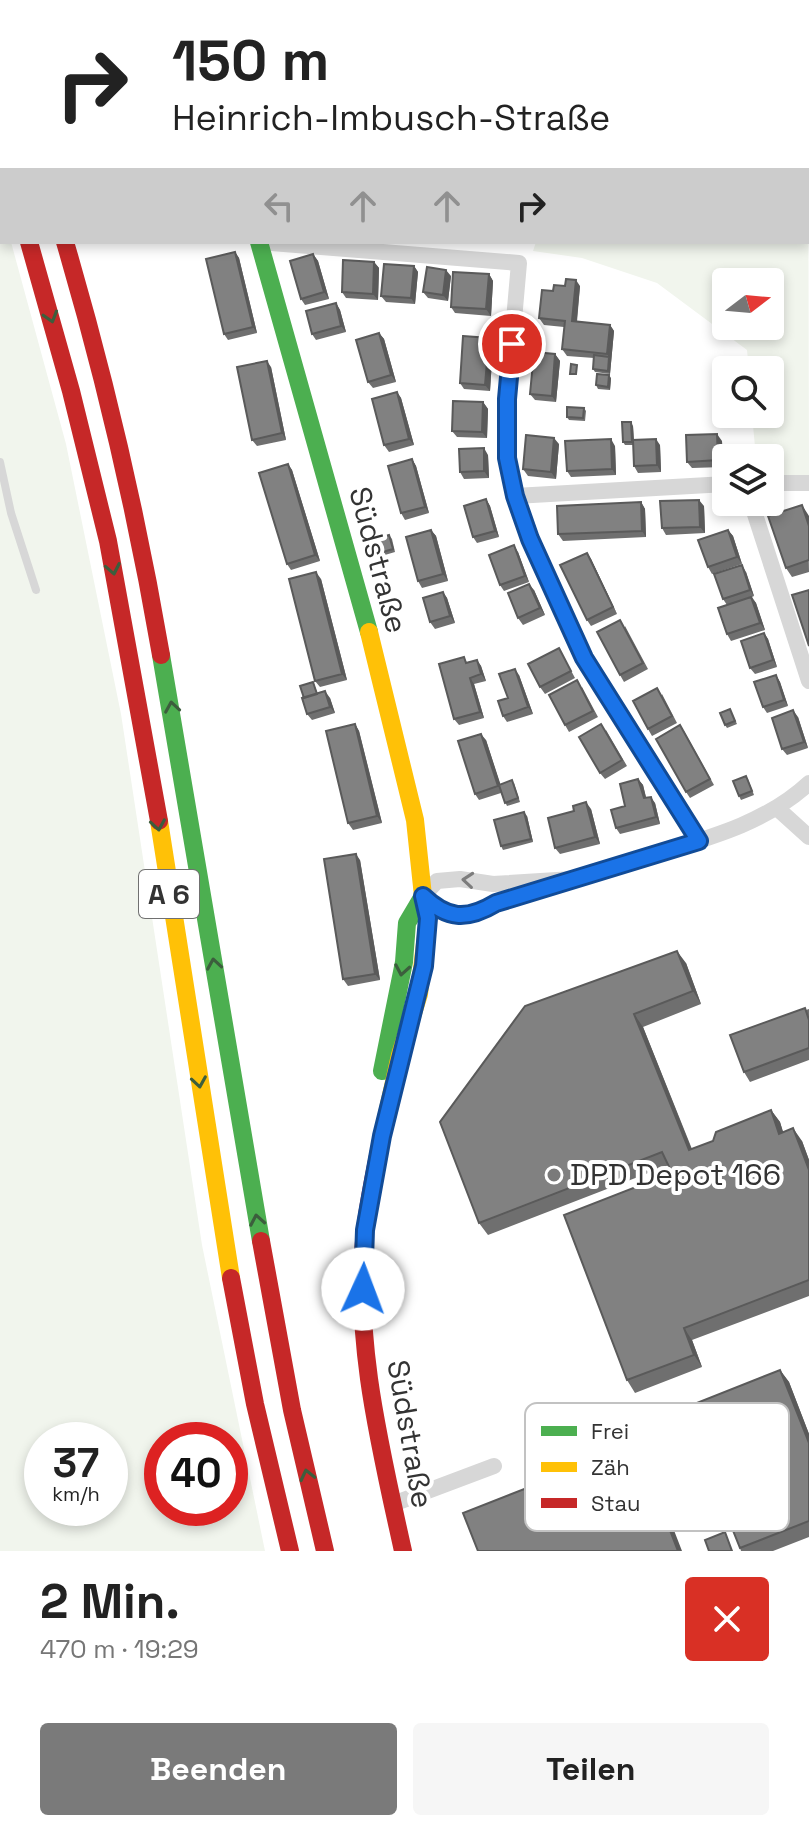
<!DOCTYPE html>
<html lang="de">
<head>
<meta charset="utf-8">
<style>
  :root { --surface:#fff; --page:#f6f6f6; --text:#222; --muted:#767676; --accent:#7a7a7a }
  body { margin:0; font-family:"Space Grotesk",sans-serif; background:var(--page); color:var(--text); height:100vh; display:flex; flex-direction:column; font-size:30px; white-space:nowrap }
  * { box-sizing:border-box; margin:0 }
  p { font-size:26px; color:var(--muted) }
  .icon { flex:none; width:44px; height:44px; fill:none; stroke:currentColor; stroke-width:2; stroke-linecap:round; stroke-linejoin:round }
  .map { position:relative; height:1551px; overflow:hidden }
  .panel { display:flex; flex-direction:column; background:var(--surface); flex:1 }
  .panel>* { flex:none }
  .guide { position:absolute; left:0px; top:0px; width:810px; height:244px; box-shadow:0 4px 12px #0003; background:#fff; color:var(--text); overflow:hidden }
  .needle { width:52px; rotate:74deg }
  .controls { position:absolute; left:712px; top:268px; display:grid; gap:16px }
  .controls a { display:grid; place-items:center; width:72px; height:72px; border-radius:8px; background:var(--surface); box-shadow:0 4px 12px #0003; font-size:40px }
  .speed { position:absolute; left:24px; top:1422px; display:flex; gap:16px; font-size:40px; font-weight:700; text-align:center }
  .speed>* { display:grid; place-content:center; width:104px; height:104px; border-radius:50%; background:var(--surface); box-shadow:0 4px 12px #0003; line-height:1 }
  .speed small { font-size:20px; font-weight:400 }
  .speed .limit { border:12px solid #d22; background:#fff; color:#111 }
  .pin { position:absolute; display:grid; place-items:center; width:68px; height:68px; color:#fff; margin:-34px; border:4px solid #fff; border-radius:50%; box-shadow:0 2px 8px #0007 }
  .me { position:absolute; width:88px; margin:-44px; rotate:2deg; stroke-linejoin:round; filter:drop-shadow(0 0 6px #0008) }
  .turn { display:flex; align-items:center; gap:28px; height:168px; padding:0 40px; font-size:36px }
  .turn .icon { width:104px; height:104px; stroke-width:2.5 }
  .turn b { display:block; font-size:56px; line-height:68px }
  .lanes { display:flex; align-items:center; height:76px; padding:0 40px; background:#0003; justify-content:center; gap:40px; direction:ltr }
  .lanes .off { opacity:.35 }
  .round { display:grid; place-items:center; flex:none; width:84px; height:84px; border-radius:8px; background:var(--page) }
  .overview { display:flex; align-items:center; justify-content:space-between; height:136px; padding:0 40px }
  h1 { font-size:48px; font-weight:700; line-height:60px }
  .action { display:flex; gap:16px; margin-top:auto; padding:16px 40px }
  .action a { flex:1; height:92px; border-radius:8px; background:var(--accent); color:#fff; font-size:32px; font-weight:700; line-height:92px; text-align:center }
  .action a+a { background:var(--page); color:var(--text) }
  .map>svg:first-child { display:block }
</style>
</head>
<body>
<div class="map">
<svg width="809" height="1551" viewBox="0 0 809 1551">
  <rect width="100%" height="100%" fill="#fff"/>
  <!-- green -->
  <path fill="#f1f5ed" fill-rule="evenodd" d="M539,0H742L748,2H540Z
    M808,22L809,476L770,478V458H756L752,414H770V370H749L747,350L657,283L582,258L533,251L536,242H808ZM726,282H770V326H726Z
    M0,204L2,242H11L66,444L121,714L202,1245L265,1551H0ZM42,1440H110V1508H42ZM162,1440H230V1508H162Z"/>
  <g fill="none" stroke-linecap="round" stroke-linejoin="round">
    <!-- lane -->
    <path stroke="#d7d7d7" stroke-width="8" d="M262,0L264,2
      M0,462L11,513L36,590"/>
    <!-- street -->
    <path stroke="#d7d7d7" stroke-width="16" d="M259,242L519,263L507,399V458L515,496L530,539L584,658L699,841
      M770,483H809
      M515,496L726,484
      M751,502L809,681
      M778,809L809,837
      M573,879L493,884L460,879L437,881L423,896C447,919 466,921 496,903C546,887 598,872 649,856C705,839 765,824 809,783
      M393,1504L494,1466"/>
    <!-- fast -->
    <path stroke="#4caf50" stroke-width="18" d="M259,242L369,632
      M161,655L261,1241
      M382,1071L404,962L407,923L423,896"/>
    <!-- slow -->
    <path stroke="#ffc107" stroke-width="18" d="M154,0L155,2
      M0,152L2,158
      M369,632L415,820L423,896L428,918L419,994L400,1055L384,1127
      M159,821L231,1278"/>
    <!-- jam -->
    <path stroke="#c62828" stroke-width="18" d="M0,55L2,60
      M29,242L71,391L108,541L159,821
      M65,242C105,378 137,515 161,655
      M384,1127C377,1160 369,1196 365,1230C353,1338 380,1446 403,1551
      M261,1241L292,1410L325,1551
      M231,1278L255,1404L290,1551"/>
  </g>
  <!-- wall -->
  <path fill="#6f6f6f" d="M235,252L239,258L257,333L228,340L224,334Z
    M313,254L318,261L329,299L305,305L301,299Z
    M374,262L379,268L378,300L346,298L342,292Z
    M414,266L418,272L415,304L386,302L381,296Z
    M489,274L493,281L491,316L455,313L451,307Z
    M451,276L448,301L428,298L423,292Z
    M565,286H580L577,322L610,325L614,331L610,374L595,372L593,369L594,358L567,356L562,349L564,327L544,325L539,318L553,291Z
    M336,303L340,310L346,332L316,340L312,334Z
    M379,333L384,339L396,382L373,388L368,382Z
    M489,338L493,344L490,391L464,389L460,383Z
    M555,354L560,361L556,402L535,400L530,394Z
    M271,367L286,440L257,446L252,440Z
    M611,378L610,390L598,389L596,385Z
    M397,392L401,398L414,445L389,452L384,445Z
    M483,402L488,409L487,438L457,437L452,431Z
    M584,408L586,411L585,421L569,420L567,417Z
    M633,426L634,440L660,445L661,472L638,473L634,466L633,445H625L623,442Z
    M722,441L723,467L692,468L687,462Z
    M559,444L556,479L528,476L523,469Z
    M615,446L616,475L571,477L567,471Z
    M488,455L489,478L464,479L460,472Z
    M412,459L416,466L429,513L405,520L401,513Z
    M288,464L292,470L320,561L291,570L287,564Z
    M486,499L490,506L499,537L477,543L473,537Z
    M641,502L645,509L646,537L563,541L558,534Z
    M704,506L705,533L666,535L662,528Z
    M808,514L809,572L792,577L786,568Z
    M431,530L436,536L448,581L422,588L418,581Z
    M728,530L733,536L742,564L712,574L708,567Z
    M389,535L392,539L395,552L378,557L376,554Z
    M518,552L529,582L504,591L500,585Z
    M587,553L591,559L617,614L591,626L587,620Z
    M746,572L754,596L752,597L756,603L765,630L731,641L727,634V605L723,599Z
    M321,579L347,680L320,687L315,681Z
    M534,590L545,615L523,625L518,618Z
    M443,592L447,598L455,623L435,629L430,622Z
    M625,626L648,669L624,682L620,675Z
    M764,633L768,639L777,667L755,674L750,668Z
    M559,648L575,678L545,694L540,687Z
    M477,660L481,666L486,681L474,684L484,718L459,725L454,719L468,662Z
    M519,675L533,714L507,722L503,716L508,698Z
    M776,675L780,682L788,706L767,713L763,707Z
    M313,682L318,694L330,698L335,713L312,720L307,714Z
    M582,687L598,717L569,732L565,725Z
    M662,694L677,723L652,736L648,729Z
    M730,709L737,724L727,728L725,725Z
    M798,717L808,748L787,755L782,749Z
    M355,724L359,731L382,823L353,830L348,823Z
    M606,730L627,766L605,779L600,773Z
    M684,731L714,785L690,798L686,792Z
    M486,740L500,784L514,783L520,802L507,806L501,793L479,800L475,794Z
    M638,779L643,785L646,798L655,803L660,824L620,834L616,828Z
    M748,779L754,795L741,800L739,796Z
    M591,809L600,844L560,854L555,848Z
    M527,816L533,842L503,850L501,846Z
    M360,860L380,980L348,986L343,979Z
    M686,963L701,1004L643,1027L692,1149L713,1141L771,1110L780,1122L783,1133L802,1141L809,1160V1296L692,1340L702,1367L635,1393L627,1380L672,1173L669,1165L488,1235L479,1223L440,1122Z
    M809,1009V1060L750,1082L744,1072L806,1010Z
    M780,1370L789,1382L809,1434V1537L773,1551H741L740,1548Z"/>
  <!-- shaded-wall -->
  <path fill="#5a5a5a" d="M235,252L239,258L257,333L253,327Z
    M313,254L318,261L329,299L324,292Z
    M374,262L379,268L378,300L373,294Z
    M414,266L418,272L415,304L411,298Z
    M446,270L451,276L448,301L443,295Z
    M489,274L493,281L491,316L486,309Z
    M576,280L580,286L576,328L572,321Z
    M336,303L340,310L346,332L341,326Z
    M610,325L614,331L610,374L608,371L609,357L607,354Z
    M379,333L384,339L396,382L391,375Z
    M489,338L493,344L490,391L485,385Z
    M555,354L560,361L556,402L552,396Z
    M267,361L271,367L286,440L282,433Z
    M609,375L611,378L610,390L608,387Z
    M397,392L401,398L414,445L409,439Z
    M483,402L488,409L487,438L482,432Z
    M631,422L633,426L634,445L632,442Z
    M717,434L722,441L723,467L718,460Z
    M554,438L559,444L556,479L551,472Z
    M611,439L615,446L616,475L612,469Z
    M656,439L660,445L661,472L657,465Z
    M484,448L488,455L489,478L484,471Z
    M412,459L416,466L429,513L425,507Z
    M288,464L292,470L320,561L315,555Z
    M486,499L490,506L499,537L495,531Z
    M699,500L704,506L705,533L700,527Z
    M641,502L645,509L646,537L642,531Z
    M802,505L809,516V526Z
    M431,530L436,536L448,581L443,574Z
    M728,530L733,536L742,564L737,557Z
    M514,545L518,552L529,582L525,576Z
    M587,553L591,559L617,614L613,607Z
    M742,565L746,572L754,596L750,590Z
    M316,572L321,579L347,680L342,674Z
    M529,584L534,590L545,615L540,608Z
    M443,592L447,598L455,623L450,616Z
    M751,597L756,603L765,630L760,623Z
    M764,633L768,639L777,667L773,660Z
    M477,660L481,666L486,681L481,674Z
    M515,669L519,675L533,714L528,707Z
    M776,675L780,682L788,706L784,700Z
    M470,678L474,684L484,718L480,712Z
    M325,691L330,698L335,713L330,707Z
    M793,710L798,717L808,748L804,742Z
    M355,724L359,731L382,823L377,816Z
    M481,734L486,740L503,792L498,786Z
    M638,779L643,785L648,805L644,798Z
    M651,797L655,803L660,824L656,817Z
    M586,802L591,809L600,844L595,837Z
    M524,812L527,816L533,842L531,839Z
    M356,854L360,860L380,980L375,974Z
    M677,951L686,963L701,1004L693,991Z
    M634,1014L643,1027L697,1163L689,1150Z
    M771,1110L780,1122L788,1147L779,1134Z
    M793,1128L802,1141L809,1160V1170Z
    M684,1328L692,1340L702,1367L694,1355Z
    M780,1370L789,1382L809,1434V1443Z
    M637,1445L646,1458L682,1551H678Z"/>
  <!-- building -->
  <path fill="#818181" stroke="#5a5a5a" stroke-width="2" d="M235,252L253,327L224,334L206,259Z
    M313,254L324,292L301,299L290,261Z
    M343,260L374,262L373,294L342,292Z
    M384,264L414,266L411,298L381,296Z
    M427,267L446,270L443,295L423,292Z
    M453,272L489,274L486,309L451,307Z
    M566,279L576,280L572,321L610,325L607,354L562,349L565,321L539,318L542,290L553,291L554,285L565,286Z
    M336,303L341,326L312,334L306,311Z
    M379,333L391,375L368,382L356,340Z
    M463,336L489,338L485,385L460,383Z
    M534,352L555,354L552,396L530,394Z
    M594,355L609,357L608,371L593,369Z
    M267,361L282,433L252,440L237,367Z
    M571,364L577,365L576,374H570Z
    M597,374L609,375L608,387L596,385Z
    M397,392L409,439L384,445L372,399Z
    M453,401L483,402L482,432L452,431Z
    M567,407L584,408L583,418L567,417Z
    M622,422H631L632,442H623Z
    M717,434L718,460L687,462L686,435Z
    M526,435L554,438L551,472L523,469Z
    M611,439L612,469L567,471L565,441Z
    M656,439L657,465L634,466L633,440Z
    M484,448V471L460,472L459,449Z
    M412,459L425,507L401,513L388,466Z
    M288,464L315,555L287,564L259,473Z
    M486,499L495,531L473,537L464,506Z
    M699,500L700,527L662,528L660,501Z
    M641,502L642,531L558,534L557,506Z
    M802,505L809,526V560L786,568L768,516Z
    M431,530L443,574L418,581L406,537Z
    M728,530L737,557L708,567L698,540Z
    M389,535L393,549L376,554L372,540Z
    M514,545L525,576L500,585L489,555Z
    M587,553L613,607L587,620L560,565Z
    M742,565L750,590L723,599L714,574Z
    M316,572L342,674L315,681L289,579Z
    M529,584L540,608L518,618L508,593Z
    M809,590V646L792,595Z
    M443,592L450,616L430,622L423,598Z
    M751,597L760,623L727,634L718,608Z
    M620,620L643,663L620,675L597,632Z
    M764,633L773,660L750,668L741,641Z
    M559,648L571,671L540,687L528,664Z
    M464,657L466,663L477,660L481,674L470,678L480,712L454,719L439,664Z
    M515,669L528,707L503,716L498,701L508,698L499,674Z
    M776,675L784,700L763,707L754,682Z
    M577,680L593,711L565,725L549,695Z
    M313,682L317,694L304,698L300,686Z
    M657,688L672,716L648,729L633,701Z
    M325,691L330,707L307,714L302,698Z
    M730,709L735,721L725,725L720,713Z
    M793,710L804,742L782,749L772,718Z
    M355,724L377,816L348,823L326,731Z
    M601,724L622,760L600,773L579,737Z
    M680,725L710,779L686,792L656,739Z
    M481,734L498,786L475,794L458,741Z
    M746,776L752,791L739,796L733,781Z
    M638,779L644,798L651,797L656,817L616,828L611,810L625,806L620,784Z
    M512,780L518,798L505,803L499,785Z
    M586,802L595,837L555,848L548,818L574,811L573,806Z
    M524,812L531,839L501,846L494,820Z
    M356,854L375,974L343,979L324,859Z
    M677,951L693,991L634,1014L689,1150L713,1141L716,1132L771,1110L779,1134L793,1128L809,1170V1280L684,1328L694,1355L627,1380L564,1215L672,1173L662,1152L479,1223L440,1122L525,1006Z
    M805,1008L809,1020V1048L744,1072L730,1035Z
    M780,1370L809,1443V1521L740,1548L684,1408Z
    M637,1445L678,1551H478L463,1513Z
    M725,1532L732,1551H709L705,1540Z"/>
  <!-- one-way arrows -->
  <defs><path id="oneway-chevron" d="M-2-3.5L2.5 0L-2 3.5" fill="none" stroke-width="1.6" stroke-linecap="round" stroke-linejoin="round" transform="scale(2)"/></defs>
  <g stroke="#3c5e3d">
    <use href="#oneway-chevron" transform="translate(51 317) rotate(73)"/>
    <use href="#oneway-chevron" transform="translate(113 569) rotate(79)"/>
    <use href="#oneway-chevron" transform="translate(172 707) rotate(-99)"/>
    <use href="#oneway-chevron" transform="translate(158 825) rotate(81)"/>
    <use href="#oneway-chevron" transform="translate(214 964) rotate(-99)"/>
    <use href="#oneway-chevron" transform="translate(402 970) rotate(100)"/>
    <use href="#oneway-chevron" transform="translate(199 1082) rotate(81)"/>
    <use href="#oneway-chevron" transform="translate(257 1220) rotate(-100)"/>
    <use href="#oneway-chevron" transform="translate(307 1475) rotate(-103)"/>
  </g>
  <use stroke="#7d7d7d" href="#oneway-chevron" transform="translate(468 880) rotate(-175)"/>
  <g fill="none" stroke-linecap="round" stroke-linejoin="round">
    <!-- route casing -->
    <g stroke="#114b97" stroke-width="20">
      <path id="route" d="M363,1289L365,1230L382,1136L424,966L428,918L423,896C447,919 466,921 496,903L699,841L584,658L530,539L515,496L507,458V399L512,344"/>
    </g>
    <!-- route -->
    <use href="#route" stroke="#1a73e8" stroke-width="14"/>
  </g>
  <!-- markers -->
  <circle fill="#7a7a7a" stroke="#fff" stroke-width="3" cx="554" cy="1175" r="8"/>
  <g text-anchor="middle" stroke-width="8" stroke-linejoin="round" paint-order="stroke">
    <!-- shield labels -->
    <rect fill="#fff" stroke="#707070" stroke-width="2" x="139" y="870" width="60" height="48" rx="6"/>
    <g font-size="28" font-weight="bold" fill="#333">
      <text x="169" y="904">A 6</text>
    </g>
    <!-- street labels -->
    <g font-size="30" fill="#333" stroke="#fff">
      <text transform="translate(378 560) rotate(75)" y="10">Südstraße</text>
      <text transform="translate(410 1434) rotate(80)" y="10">Südstraße</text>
    </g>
    <!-- poi labels -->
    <g font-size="30" fill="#333" stroke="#fff" text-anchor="start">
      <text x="570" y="1185">DPD Depot 166</text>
    </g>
  </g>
  <!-- legend -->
  <rect x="525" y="1403" width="264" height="128" rx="12" fill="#fff" stroke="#c2c2c2" stroke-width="2"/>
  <rect x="541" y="1426" width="36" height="10" fill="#4caf50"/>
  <rect x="541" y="1462" width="36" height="10" fill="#ffc107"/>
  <rect x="541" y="1498" width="36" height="10" fill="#c62828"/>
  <g font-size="22" fill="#333">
    <text x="591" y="1439">Frei</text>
    <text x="591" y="1475">Zäh</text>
    <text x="591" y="1511">Stau</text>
  </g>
</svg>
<div class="controls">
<a><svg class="needle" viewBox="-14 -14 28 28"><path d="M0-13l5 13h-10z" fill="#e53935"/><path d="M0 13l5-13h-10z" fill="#767676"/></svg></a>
<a><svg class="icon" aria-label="search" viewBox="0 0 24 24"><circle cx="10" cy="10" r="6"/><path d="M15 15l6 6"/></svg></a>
<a><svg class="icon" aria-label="layers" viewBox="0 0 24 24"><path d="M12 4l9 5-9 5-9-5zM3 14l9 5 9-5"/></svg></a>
</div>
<div class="speed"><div>37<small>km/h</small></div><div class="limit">40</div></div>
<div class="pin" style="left:512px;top:344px;background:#d93025"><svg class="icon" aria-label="arrive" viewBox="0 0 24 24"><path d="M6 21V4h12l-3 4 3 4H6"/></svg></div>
<svg class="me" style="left:363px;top:1289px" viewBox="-20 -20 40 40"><circle r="19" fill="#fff"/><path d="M0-13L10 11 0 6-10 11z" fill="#1a73e8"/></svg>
<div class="guide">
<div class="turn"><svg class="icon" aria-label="right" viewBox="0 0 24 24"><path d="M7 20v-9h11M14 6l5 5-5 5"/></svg><div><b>150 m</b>Heinrich-Imbusch-Straße</div></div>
<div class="lanes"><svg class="icon off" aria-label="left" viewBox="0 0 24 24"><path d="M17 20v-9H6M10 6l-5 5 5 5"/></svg><svg class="icon off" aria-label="ahead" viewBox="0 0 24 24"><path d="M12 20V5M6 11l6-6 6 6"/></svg><svg class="icon off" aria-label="ahead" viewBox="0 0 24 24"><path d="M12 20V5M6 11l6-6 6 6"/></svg><svg class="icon" aria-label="right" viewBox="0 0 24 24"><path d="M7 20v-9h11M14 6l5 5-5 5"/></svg></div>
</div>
</div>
<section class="panel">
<div class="overview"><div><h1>2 Min.</h1><p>470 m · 19:29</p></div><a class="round" style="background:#d93025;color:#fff"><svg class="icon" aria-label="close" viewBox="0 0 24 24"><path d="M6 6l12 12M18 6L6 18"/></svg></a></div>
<div class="action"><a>Beenden</a><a>Teilen</a></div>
</section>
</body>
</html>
